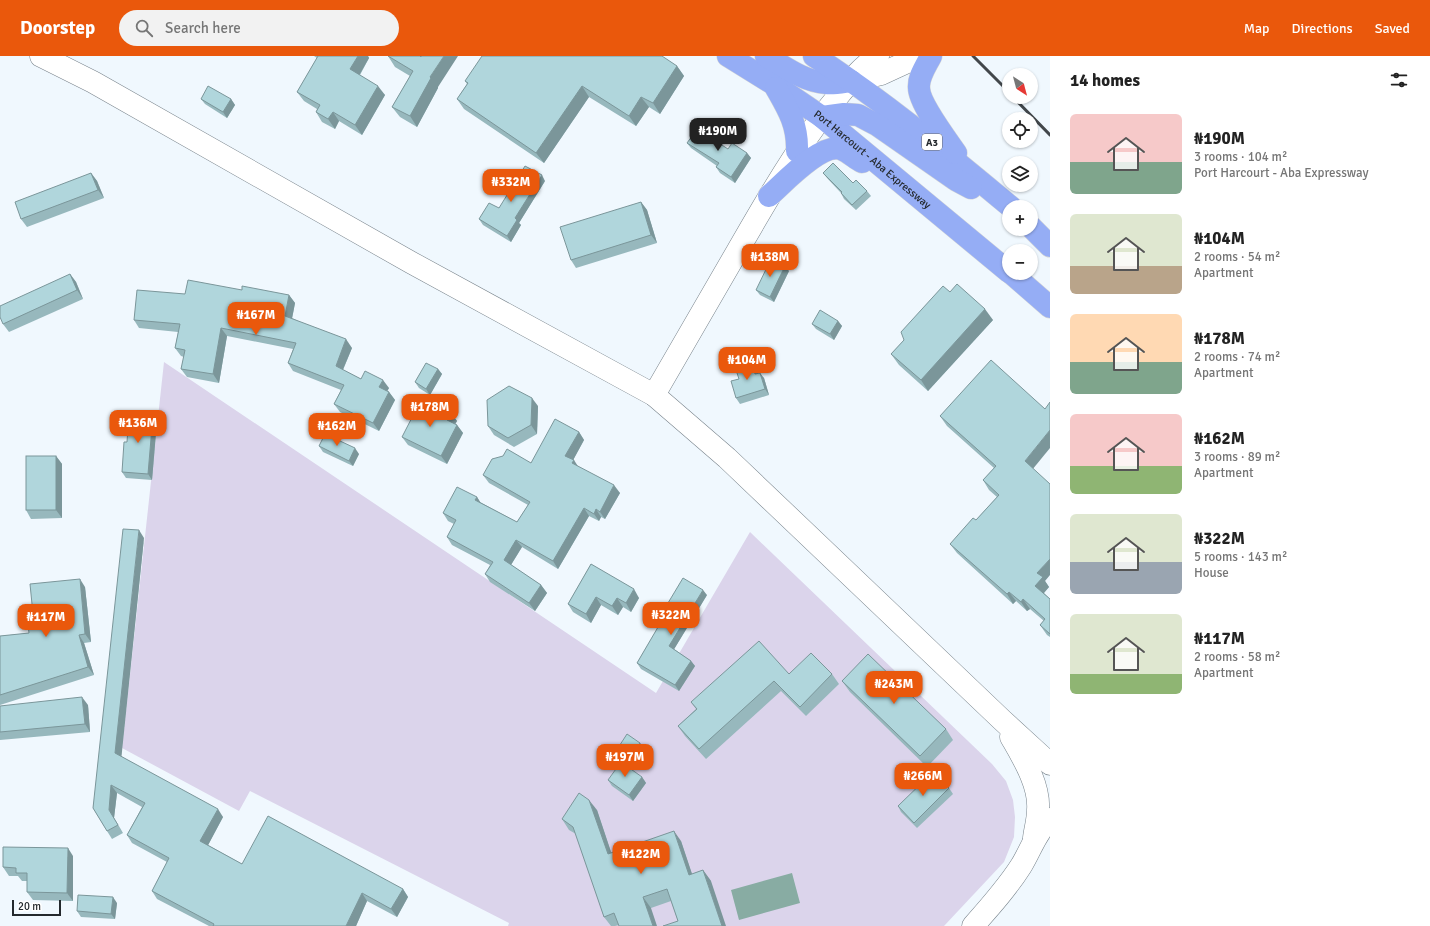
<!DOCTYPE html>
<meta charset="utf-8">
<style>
:root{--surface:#fff;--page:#f2f2f2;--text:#222;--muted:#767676;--accent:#ea580c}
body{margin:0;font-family:Signika,sans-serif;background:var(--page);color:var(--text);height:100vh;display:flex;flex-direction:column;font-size:15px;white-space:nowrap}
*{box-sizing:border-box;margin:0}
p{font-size:13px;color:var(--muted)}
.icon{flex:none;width:22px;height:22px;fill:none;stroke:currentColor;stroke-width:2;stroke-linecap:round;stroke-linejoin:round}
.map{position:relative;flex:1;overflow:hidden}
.panel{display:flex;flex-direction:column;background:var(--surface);width:380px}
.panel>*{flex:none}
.needle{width:26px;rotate:144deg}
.controls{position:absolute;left:1002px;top:12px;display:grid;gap:8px}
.controls a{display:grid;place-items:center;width:36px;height:36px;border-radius:50%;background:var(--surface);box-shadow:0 1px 3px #0004;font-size:20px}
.scale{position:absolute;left:12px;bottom:10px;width:49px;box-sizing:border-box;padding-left:4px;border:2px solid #24292d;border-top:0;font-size:11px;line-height:14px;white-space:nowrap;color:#24292d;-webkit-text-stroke:3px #fff;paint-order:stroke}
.price{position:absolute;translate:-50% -34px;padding:0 9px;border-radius:8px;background:var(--accent);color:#fff;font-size:13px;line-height:26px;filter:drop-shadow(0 1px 2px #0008)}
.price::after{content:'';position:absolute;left:50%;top:24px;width:12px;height:9px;margin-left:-6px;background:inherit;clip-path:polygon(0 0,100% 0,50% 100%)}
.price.on{background:#222;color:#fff}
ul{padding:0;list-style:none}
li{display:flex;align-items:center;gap:12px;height:100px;padding:0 20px}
li span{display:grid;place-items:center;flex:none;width:112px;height:80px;border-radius:6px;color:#555}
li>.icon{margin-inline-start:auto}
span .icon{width:48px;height:48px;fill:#fffc;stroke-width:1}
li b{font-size:17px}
h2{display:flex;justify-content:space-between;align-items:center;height:48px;padding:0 20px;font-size:17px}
header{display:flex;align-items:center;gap:24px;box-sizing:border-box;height:56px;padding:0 20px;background:var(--accent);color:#fff}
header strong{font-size:19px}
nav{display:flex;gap:22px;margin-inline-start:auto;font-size:14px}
.search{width:280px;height:36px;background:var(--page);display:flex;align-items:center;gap:10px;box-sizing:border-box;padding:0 14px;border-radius:22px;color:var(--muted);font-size:15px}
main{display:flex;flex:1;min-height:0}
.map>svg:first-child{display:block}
.green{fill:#dbd4eb}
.water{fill:#88aca3}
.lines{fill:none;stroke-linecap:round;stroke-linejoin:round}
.minor-casing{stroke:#78838b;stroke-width:23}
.highway-casing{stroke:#d3d4d5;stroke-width:23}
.minor{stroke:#fff;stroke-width:22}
.highway{stroke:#95adf5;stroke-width:22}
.rail{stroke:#42474b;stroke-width:3}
.wall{fill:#97b8bd}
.shaded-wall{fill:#7b969a}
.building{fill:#b0d6dc;stroke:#7b969a}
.labels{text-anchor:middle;stroke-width:3.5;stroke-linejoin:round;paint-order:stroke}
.shield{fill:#fff;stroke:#66696c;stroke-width:1}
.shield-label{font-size:10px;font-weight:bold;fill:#24292d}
.street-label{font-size:11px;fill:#24292d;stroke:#fff}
</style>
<header>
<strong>Doorstep</strong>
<div class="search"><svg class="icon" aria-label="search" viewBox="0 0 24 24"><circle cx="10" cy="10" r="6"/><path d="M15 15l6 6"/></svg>Search here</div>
<nav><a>Map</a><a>Directions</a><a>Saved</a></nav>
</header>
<main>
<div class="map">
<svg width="1050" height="870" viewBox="0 0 1050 870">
<rect width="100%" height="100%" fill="#f0f8fe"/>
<polygon class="green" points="164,306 656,637 750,476 992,708 1006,725 1013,744 1015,761 1014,781 1004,806 944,870 508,870 509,867 250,735 239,755 122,692"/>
<polygon class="water" points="792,817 800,847 739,864 731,834"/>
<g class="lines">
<defs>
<g id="minor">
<polyline points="41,0 93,26 412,207 654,339 727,402 1002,664 1050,708"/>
<polyline points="851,25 881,18 920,0"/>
<path d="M654 339C682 290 710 242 738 194 767 144 795 95 830 50 845 32 858 13 878 0"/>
<path d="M1011 681C1023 702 1040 729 1038 754 1038 764 1035 773 1034 782"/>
<path d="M973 870C990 851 1007 832 1021 810 1031 794 1036 776 1050 763"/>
</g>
<g id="highway">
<path id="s1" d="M728 0 775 29 822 61 1009 216"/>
<path d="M766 0C785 11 803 25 826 27 834 28 843 26 851 25"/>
<path d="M814 0C884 45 947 98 1011 151"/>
<path d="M931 0C926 10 918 21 919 32 919 47 947 84 956 97"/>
<path d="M776 32C788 53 798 69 797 95"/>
<polyline points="822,61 844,58 858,59 877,69 956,124 971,132"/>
<path d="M769 140C784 127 820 87 841 93 848 96 855 102 862 106"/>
<polyline points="1031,171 1050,190"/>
<polyline points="1011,217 1050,251"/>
</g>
</defs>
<use href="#minor" class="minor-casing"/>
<use href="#highway" class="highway-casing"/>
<use href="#minor" class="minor"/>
<use href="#highway" class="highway"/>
<g class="rail">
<polyline points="973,0 1009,36"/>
<polyline points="1013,41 1050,79"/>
</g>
</g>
<g class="wall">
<polygon points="314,0 368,0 369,2 360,19 385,39 362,79 339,65 335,73 322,66 316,56 317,53 304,45 297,36 317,2"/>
<polygon points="388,0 421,1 438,32 417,71 400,61 392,51 410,20 395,11"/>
<polygon points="677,10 684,20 660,58 649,51 636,70 589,41 544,107 464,53 457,43 467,28 465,25"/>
<polygon points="201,43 231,43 235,49 227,62 205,48"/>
<polygon points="687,87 747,97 751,102 735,127 720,117 716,111 717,110 691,92"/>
<polygon points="91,117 97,125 104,142 27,171 21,163"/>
<polygon points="823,117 853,127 867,135 871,140 856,154 844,143 841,137 827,122"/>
<polygon points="545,125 519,167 521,169 511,186 483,169 479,163"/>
<polygon points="641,146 647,154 657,187 576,212 571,204"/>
<polygon points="789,215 774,246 760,239 756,234"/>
<polygon points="70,218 76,226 83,243 9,276 3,268"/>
<polygon points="242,234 289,239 295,247 292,262 352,292 343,314 361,323 389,332 387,335 389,336 395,344 379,375 340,356 334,348 341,334 293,315 288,307 293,293 227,280 219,327 187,321 181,313 184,301 181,300 175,292 178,276 139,272 134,264 185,238"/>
<polygon points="950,236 993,264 928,335 899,309 891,298"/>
<polygon points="838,265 842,270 834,284 816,273 812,268"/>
<polygon points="751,306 755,311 757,318 764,322 769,339 740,348 736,342 739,323"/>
<polygon points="438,313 442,318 430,339 419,332 415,326"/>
<polygon points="538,350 537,378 514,391 494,379 488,370"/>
<polygon points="451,357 457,365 455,368 457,369 463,377 447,408 408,389 402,381"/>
<polygon points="940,360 1033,412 1045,525 1049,531 1044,537 1050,543 1050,581 1047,579 1040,569 1044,565 1030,553 1027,555 1016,545 1013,548 957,497 950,488 976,464 997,441 989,434 983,424 994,412 947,370"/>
<polygon points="157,365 152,424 126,422 122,416"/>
<polygon points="579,376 584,384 573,404 577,410 620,437 605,463 601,461 599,465 589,460 558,513 522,491 511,509 541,529 547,537 535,555 490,526 485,518 490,509 452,489 447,481 454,468 448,465 443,457 477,441 480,446 517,466 528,449 489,427 483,419 531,407"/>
<polygon points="319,390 359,398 353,410 323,396"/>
<polygon points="56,400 62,408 62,462 31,463 26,454"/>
<polygon points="144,482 121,700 223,761 208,789 242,808 403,833 408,841 397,861 367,845 356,870 209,870 157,843 152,835 167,806 132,787 127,779 142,751 117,737 114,762 123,777 112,783 107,775 93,752"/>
<polygon points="591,508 639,542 631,556 623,551 618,559 601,549 591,567 573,556 568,548"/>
<polygon points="85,531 91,586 84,587 94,619 0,649 0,580 29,577 33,558"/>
<polygon points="707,539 674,593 691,605 695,610 679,635 641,613 637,607 668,555 665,552"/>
<polygon points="789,618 832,618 839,628 806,660 781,635 706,703 685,680 678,670 696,653 691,646"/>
<polygon points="842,625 946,673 953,684 927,711 850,636"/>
<polygon points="88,649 90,676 0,684 0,650"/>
<polygon points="640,687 644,692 633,709 620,700 616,695"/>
<polygon points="642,721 646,727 633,745 612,730 608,724"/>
<polygon points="949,732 953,738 917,772 901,756 898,750"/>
<polygon points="597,754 611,796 681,785 692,818 703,814 711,825 678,865 671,845 651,852 619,869 615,870 611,870 604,861 576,778 569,774 562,763"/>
<polygon points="73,800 73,845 33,844 27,836 27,825 22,825 18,820 9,820 3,811"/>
<polygon points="117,847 115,863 81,861 77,855"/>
</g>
<g class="shaded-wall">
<polygon points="358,0 368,0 369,2 357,23 350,13"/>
<polygon points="444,0 458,0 438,31 438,32 417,71 410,60 430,21"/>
<polygon points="677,10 684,20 660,58 653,47"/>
<polygon points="378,30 385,39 362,79 355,69"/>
<polygon points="582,30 589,41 544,107 536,97"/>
<polygon points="641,41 649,51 636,70 629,60"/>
<polygon points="231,43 235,49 227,62 223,56"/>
<polygon points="333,56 339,65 335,73 328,63"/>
<polygon points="747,97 751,102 735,127 731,121"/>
<polygon points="91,117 97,125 104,142 98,134"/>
<polygon points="542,119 545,125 519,167 521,169 511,186 507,180 515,162"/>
<polygon points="641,146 647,154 657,187 651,179"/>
<polygon points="785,210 789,215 774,246 770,241"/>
<polygon points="70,218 76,226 83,243 77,234"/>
<polygon points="289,239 295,247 291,268 285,260"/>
<polygon points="985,253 993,264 928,335 921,324"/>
<polygon points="838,265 842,270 834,284 830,278"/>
<polygon points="221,272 227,280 219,327 213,318"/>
<polygon points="346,283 352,292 341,318 336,310"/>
<polygon points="751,306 755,311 759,324 755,318"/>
<polygon points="438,313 442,318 430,339 426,333"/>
<polygon points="760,317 764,322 769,339 765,333"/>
<polygon points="383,324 389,332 385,339 379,331"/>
<polygon points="389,336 395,344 379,375 373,367"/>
<polygon points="532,342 538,350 537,378 531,369"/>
<polygon points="451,357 457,365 453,372 447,364"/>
<polygon points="153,359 157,365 152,424 148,418"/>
<polygon points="457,369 463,377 447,408 441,400"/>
<polygon points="1050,374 1050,392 1032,414 1025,405"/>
<polygon points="579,376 584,384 571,408 565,400"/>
<polygon points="355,392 359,398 353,410 349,405"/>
<polygon points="56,400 62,408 62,462 56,454"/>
<polygon points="574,404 579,412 572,407"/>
<polygon points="614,429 620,437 605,463 600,456"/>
<polygon points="477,441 482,449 475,444"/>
<polygon points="584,452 589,460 558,513 553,505"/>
<polygon points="596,453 601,461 599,465 594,458"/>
<polygon points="139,474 144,482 121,705 115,697"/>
<polygon points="516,484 522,491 509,512 504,504"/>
<polygon points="1050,503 1050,519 1045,525 1049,531 1042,539 1035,530 1037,517"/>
<polygon points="80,523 85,531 91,586 85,578"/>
<polygon points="541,529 547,537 535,555 529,547"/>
<polygon points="634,533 639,542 631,556 626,547"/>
<polygon points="703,534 707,539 673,595 669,590"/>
<polygon points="1009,536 1016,545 1013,548 1007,538"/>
<polygon points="596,541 601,549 591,567 586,558"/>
<polygon points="617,542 623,551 618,559 612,550"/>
<polygon points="1023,543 1030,553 1027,555 1021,546"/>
<polygon points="79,579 84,587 94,619 88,611"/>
<polygon points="691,605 695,610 679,635 675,629"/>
<polygon points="82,641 88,649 90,676 85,668"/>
<polygon points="640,687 644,692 633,709 629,704"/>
<polygon points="642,721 646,727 633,745 629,739"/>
<polygon points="111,729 117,737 114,762 123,777 118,769 109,754"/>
<polygon points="589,744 597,754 615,808 608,798"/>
<polygon points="218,753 223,761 206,793 200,785"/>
<polygon points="674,775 681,785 696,830 689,819"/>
<polygon points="68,792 73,800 73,845 67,837"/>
<polygon points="703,814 711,825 726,870 722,870"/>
<polygon points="403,833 408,841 397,861 391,853"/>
<polygon points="362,837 367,845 356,870 346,870"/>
<polygon points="113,841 117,847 115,863 111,858"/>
<polygon points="643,841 651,852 657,870 653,870"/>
</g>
<g class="building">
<polygon points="318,0 358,0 350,13 378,30 355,69 333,56 328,63 316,56 320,49 297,36"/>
<polygon points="388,0 420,0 421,1 421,0 444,0 430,21 431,22 410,60 392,51 413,15"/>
<polygon points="482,0 662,0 677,10 653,47 641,41 629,60 582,30 536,97 457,43 468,27 465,25"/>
<polygon points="208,30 231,43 223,56 201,43"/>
<polygon points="697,73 728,93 732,87 747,97 731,121 716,111 719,107 687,87"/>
<polygon points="833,107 853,127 856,124 867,135 852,149 841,137 842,136 823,117"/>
<polygon points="525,110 542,119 515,162 517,164 507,180 479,163 489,147 499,152"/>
<polygon points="91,117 98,134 21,163 15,146"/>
<polygon points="641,146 651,179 571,204 560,171"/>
<polygon points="771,203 785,210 770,241 756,234"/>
<polygon points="70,218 77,234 3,268 0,261 0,250"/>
<polygon points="188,224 242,234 242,230 289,239 285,260 346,283 336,310 361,323 365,315 383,324 379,331 389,336 373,367 334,348 344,329 288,307 296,287 221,272 213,318 181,313 185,294 175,292 180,268 134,264 137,234 185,238"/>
<polygon points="957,228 985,253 921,324 891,298 904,284 901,276 943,230 950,236"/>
<polygon points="820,254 838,265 830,278 812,268"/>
<polygon points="991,304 1045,353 1050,346 1050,374 1025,405 1050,428 1050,503 1037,517 1043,521 1035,530 1050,543 1050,578 1040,569 1045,563 1023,543 1021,546 1009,536 1007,538 950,488 973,462 976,464 999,439 983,424 996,410 940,360"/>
<polygon points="751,306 755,318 760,317 765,333 736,342 731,325 739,323 735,311"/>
<polygon points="426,307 438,313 426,333 415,326"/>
<polygon points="509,330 532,342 531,369 508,382 488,370 487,344"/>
<polygon points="422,342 451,357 447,364 457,369 441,400 402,381"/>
<polygon points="129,357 153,359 148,418 122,416 124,386 127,386"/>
<polygon points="555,363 579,376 565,400 574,404 572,407 614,429 600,456 596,453 594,458 584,452 553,505 516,484 504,504 541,529 529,547 485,518 493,506 447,481 456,464 443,457 457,431 477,441 475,444 517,466 530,446 483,419 492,403 503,400 507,393 531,407"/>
<polygon points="325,378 355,392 349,405 319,390"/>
<rect x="26" y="400" width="30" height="54"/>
<polygon points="123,473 139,474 115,697 218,753 200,785 242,808 268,760 403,833 391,853 362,837 346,870 213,870 214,868 152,835 169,802 127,779 145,747 111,729 109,754 118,769 107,775 93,752"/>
<polygon points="591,508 634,533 626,547 617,542 612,550 596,541 586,558 568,548"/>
<polygon points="683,522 703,534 669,590 691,605 675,629 637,607 668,554 665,552"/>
<polygon points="80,523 85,578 79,579 88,611 0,639 0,580 29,577 27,559 33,558 30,528"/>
<polygon points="759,585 789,618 811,597 832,618 800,651 774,625 699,693 678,670 697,653 691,646"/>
<polygon points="868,598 946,673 920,700 842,625"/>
<polygon points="82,641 85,668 0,676 0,650"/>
<polygon points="627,678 640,687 629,704 616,695"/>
<polygon points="621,706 642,721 629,739 608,724"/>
<polygon points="933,716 949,732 914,767 898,750"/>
<polygon points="579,737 589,744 608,798 674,775 689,819 703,814 722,870 663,870 678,865 667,833 643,841 653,870 619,870 614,857 604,861 573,771 562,763"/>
<polygon points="3,791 68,792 67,837 27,836 27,817 16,817 16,812 3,811"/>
<polygon points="78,839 113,841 111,858 77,855"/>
</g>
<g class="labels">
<rect class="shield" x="922" y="78" width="20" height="16" rx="3"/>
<g class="shield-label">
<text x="932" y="90">A3</text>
</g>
<g class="street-label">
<text dy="4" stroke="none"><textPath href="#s1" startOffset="178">Port Harcourt - Aba Expressway</textPath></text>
</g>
</g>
</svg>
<div class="controls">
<a><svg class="needle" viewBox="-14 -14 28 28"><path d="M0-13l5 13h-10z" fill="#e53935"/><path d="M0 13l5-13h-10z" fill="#767676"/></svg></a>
<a><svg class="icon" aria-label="locate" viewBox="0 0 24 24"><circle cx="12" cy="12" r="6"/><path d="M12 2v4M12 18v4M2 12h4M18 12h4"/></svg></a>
<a><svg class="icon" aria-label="layers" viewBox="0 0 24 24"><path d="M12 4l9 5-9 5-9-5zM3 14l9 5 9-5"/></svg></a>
<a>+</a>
<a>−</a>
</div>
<div class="scale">20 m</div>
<b class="price on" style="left:718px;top:96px">₦190M</b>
<b class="price" style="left:511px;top:147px">₦332M</b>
<b class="price" style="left:770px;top:222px">₦138M</b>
<b class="price" style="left:256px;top:280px">₦167M</b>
<b class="price" style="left:747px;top:325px">₦104M</b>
<b class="price" style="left:430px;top:372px">₦178M</b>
<b class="price" style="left:138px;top:388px">₦136M</b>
<b class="price" style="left:337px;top:391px">₦162M</b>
<b class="price" style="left:671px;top:580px">₦322M</b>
<b class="price" style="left:46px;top:582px">₦117M</b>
<b class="price" style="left:894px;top:649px">₦243M</b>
<b class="price" style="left:625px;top:722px">₦197M</b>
<b class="price" style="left:923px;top:741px">₦266M</b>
<b class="price" style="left:641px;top:819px">₦122M</b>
</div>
<section class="panel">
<h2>14 homes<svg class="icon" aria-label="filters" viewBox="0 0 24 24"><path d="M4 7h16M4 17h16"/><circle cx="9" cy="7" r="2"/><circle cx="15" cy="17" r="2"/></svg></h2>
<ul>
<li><span style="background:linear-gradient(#f6c9c9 60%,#7fa58c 0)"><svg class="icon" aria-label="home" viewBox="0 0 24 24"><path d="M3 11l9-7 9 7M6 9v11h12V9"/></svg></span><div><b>₦190M</b><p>3 rooms · 104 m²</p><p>Port Harcourt - Aba Expressway</p></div></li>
<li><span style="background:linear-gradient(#dfe7d0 65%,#b9a48a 0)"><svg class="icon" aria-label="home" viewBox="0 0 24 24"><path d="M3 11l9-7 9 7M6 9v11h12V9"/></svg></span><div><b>₦104M</b><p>2 rooms · 54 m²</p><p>Apartment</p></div></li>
<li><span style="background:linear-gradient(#ffd9b3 60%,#7fa58c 0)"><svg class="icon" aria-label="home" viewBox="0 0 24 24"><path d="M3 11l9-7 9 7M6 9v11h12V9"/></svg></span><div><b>₦178M</b><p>2 rooms · 74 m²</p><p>Apartment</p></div></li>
<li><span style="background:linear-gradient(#f6c9c9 65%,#8fb573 0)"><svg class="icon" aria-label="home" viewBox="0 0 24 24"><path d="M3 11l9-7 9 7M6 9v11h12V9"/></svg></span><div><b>₦162M</b><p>3 rooms · 89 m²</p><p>Apartment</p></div></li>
<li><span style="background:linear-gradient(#dfe7d0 60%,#9aa5b1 0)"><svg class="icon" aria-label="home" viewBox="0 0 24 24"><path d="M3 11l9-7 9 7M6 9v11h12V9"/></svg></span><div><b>₦322M</b><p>5 rooms · 143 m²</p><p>House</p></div></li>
<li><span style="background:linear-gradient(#dfe7d0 75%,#8fb573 0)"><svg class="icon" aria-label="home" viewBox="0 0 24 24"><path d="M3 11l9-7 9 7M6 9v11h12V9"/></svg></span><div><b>₦117M</b><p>2 rooms · 58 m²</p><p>Apartment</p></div></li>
</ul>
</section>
</main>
